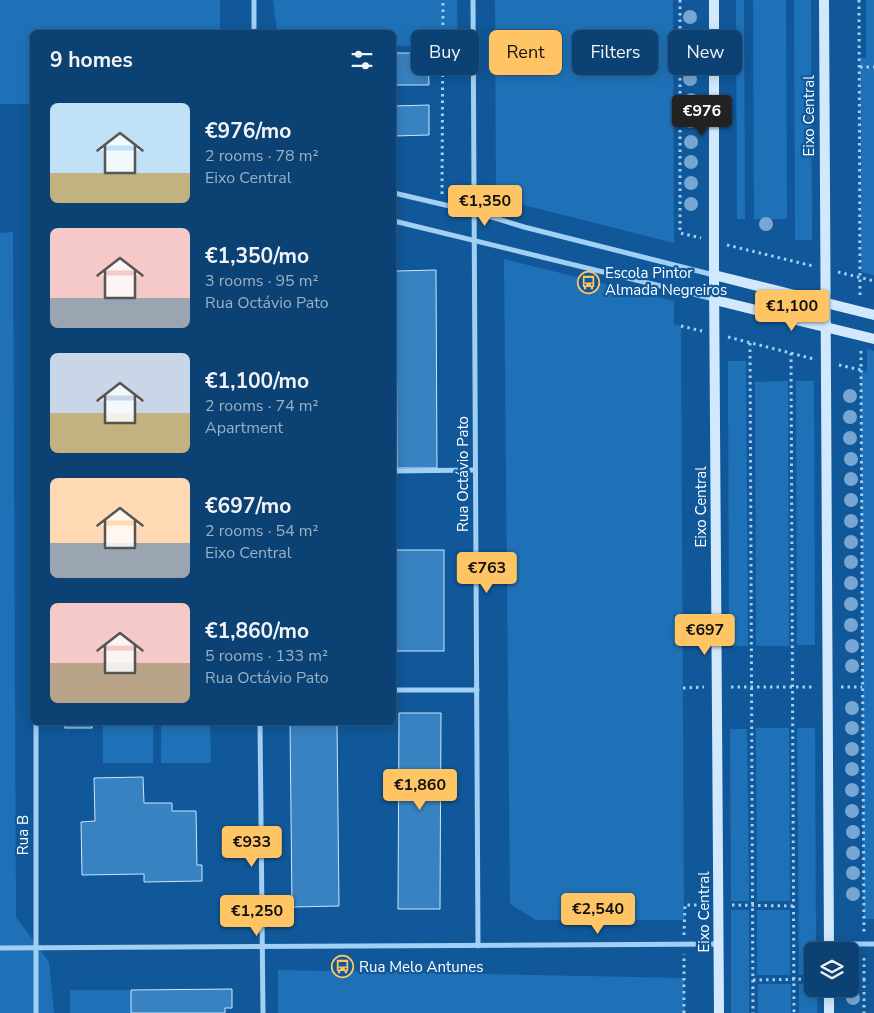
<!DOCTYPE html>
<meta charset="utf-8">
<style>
:root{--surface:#0c4273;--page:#1a4d7b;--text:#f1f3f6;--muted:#9ab0c4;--line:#2c5b85;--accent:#ffc565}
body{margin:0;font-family:"Nunito Sans",sans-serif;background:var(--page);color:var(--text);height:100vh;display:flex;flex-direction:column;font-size:19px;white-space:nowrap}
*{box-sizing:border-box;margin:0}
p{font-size:16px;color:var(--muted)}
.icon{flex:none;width:28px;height:28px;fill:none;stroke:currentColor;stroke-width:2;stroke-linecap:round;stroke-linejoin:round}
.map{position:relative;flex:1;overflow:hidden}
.panel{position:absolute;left:30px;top:30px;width:366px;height:695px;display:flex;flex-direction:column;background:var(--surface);border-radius:8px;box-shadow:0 2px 12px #0003,0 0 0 1px var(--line)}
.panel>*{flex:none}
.banner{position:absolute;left:411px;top:30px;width:388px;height:45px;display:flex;gap:10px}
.fabs{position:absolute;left:804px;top:942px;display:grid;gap:10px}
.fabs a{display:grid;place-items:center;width:55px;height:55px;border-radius:8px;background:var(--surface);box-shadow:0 2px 12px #0003,0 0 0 1px var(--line);font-size:25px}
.price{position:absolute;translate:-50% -42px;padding:0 11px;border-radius:5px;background:var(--accent);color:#111;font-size:16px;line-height:32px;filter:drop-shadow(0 1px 2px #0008)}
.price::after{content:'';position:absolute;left:50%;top:30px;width:15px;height:11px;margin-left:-8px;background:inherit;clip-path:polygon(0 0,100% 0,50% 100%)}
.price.current{background:#222;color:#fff}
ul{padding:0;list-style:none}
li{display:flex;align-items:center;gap:15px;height:125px;padding:0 20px}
li span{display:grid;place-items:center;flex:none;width:140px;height:100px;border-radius:8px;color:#555}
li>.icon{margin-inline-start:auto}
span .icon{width:60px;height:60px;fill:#fffc;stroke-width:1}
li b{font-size:21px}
h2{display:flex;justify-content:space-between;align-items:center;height:60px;padding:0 20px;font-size:21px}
.tag{padding:0 18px;border-radius:8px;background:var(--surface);box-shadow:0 2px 12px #0003,0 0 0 1px var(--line);font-size:18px;line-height:45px}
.tag.current{background:var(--accent);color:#111}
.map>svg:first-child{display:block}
.green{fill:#1f71b7}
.building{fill:#3982c1;stroke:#cae6fe}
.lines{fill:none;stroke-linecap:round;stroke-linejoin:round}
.path{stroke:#a2cff4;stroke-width:3;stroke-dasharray:2.5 4;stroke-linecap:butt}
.street{stroke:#a2cff4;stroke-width:5}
.secondary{stroke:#d2e9fd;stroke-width:10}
.tree{fill:#76a6d1}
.labels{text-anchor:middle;stroke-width:4.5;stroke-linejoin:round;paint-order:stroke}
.street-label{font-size:15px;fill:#fff;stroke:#105899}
.poi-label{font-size:15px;fill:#fff;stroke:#105899;text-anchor:start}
</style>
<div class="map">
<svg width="874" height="1013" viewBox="0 0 874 1013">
<rect width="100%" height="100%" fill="#105899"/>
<g class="green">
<polygon points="0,0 220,0 220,32 32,32 32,104 0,104"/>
<polygon points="273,0 457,0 458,46 394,46 394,32 277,32"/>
<polygon points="495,0 673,0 674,243 496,198"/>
<polygon points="736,0 744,0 745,219 737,219"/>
<polygon points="753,0 786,0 787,219 754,219"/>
<polygon points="794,0 811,0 812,240 795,240"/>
<polygon points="866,0 874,0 874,275 861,272 860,58 866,58"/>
<polygon points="13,232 16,917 49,962 54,1013 0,1013 0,233"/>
<polygon points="504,259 674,301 674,324 681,326 684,920 536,920 510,904"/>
<polygon points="867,349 874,351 874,919 864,919 861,370 867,372"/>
<polygon points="728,361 746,361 748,646 729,646"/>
<polygon points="788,381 789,646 756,646 755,382"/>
<polygon points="796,381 814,381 815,645 797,645"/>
<rect x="103" y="723" width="50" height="40"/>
<polygon points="161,723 210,723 211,763 161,763"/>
<polygon points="756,728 789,728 790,901 757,901"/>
<polygon points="797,728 815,728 816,951 812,951 812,974 799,975"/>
<polygon points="730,729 747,729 749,901 731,901"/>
<rect x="731" y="910" width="18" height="103"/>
<rect x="757" y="910" width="33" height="65"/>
<polygon points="278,970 684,978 684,1013 278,1013"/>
<rect x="758" y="984" width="33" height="29"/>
<polygon points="799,984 812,984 812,989 817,989 817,1013 799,1013"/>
<rect x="70" y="990" width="61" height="23"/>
</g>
<g class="building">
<polygon points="394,53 428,53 429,85 394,85"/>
<polygon points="429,105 429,135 394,136 394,106"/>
<polygon points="436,270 437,468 397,468 396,271"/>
<rect x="394" y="550" width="50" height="101"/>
<polygon points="399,713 441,713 440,909 398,909"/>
<rect x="65" y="722" width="27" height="6"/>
<polygon points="290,722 337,722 339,906 292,907"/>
<polygon points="143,777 144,803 172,803 172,811 196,811 197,865 202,865 202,881 144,882 144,874 82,875 81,822 95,821 94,778"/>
<polygon points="232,989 232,1008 225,1008 225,1013 131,1013 131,990"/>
</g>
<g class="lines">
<g class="path">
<polyline points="680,0 680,233 701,238"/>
<polyline points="859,0 860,298"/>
<polyline points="860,67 874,67"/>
<polyline points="442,194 443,0"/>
<polyline points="727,245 813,266"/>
<polyline points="838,272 874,281"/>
<polyline points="681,326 702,331"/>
<polyline points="728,337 814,359"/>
<polyline points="750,343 753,1013"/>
<polyline points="791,353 794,1013"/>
<polyline points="839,365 861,370 861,349"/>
<polyline points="861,370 864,934"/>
<polyline points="731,687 814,687"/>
<polyline points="841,687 862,687"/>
<polyline points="683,688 704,687"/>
<polyline points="732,905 794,906"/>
<polyline points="684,935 685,905 706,905"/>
<polyline points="850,979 864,979 864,956"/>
<polyline points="864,979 864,1013"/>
<polyline points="753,980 812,979"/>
<polyline points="684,1013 684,954"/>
</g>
<g class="street">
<polyline points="254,0 254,32"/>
<polyline points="473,0 478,946"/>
<polyline points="394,193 475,212 524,227 714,275"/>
<polyline points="394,221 714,299"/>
<polyline points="394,471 475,470"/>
<polyline points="394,690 477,690"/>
<polyline points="36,722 36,1013"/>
<polyline points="260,722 263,1013"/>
<polyline points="829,944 874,944"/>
<polyline points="0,948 719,944"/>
</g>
<g class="secondary">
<polyline points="714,0 714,275 719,1013"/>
<polyline points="824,0 829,951"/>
<polyline points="714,275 874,315"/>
<polyline points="715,300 874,339"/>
<polyline points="829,989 829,1013"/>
</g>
</g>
<g class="tree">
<circle cx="690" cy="17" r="7"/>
<circle cx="690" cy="38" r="7"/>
<circle cx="690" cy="59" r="7"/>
<circle cx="690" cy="79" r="7"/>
<circle cx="691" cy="100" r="7"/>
<circle cx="690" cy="121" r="7"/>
<circle cx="691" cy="142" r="7"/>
<circle cx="691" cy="162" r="7"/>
<circle cx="691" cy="183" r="7"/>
<circle cx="691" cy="204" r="7"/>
<circle cx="766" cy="224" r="7"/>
<circle cx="850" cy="396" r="7"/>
<circle cx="850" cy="417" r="7"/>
<circle cx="850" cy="438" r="7"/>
<circle cx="851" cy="459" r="7"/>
<circle cx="851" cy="479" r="7"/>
<circle cx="851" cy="500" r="7"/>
<circle cx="851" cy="521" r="7"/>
<circle cx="851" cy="542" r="7"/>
<circle cx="851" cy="562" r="7"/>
<circle cx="851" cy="583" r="7"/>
<circle cx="851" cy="604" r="7"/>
<circle cx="851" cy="625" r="7"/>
<circle cx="852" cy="646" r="7"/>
<circle cx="852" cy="666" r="7"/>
<circle cx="852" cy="708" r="7"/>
<circle cx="852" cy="728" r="7"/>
<circle cx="852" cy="749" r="7"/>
<circle cx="852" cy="769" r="7"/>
<circle cx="852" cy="790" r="7"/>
<circle cx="852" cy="811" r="7"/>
<circle cx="853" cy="832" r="7"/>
<circle cx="853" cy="853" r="7"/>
<circle cx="853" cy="873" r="7"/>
<circle cx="853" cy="894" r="7"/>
<circle cx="853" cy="998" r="7"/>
</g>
<defs>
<symbol id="bus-ring" viewBox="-11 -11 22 22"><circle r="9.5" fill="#105899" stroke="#ffc565" stroke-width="1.5"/><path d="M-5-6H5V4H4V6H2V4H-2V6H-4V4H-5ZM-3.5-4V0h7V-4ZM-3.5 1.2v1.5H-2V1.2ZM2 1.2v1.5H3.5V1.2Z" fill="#ffc565"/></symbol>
</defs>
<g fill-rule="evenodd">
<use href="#bus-ring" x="576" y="270" width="25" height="25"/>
<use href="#bus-ring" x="330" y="954" width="25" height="25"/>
</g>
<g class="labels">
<g class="street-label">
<text transform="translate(809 116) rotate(-90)" y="5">Eixo Central</text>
<text transform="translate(463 474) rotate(-90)" y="5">Rua Octávio Pato</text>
<text transform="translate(701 507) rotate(-90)" y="5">Eixo Central</text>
<text transform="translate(23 835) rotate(-90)" y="5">Rua B</text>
<text transform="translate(704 912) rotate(-90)" y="5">Eixo Central</text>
</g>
<g class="poi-label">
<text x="605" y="278">Escola Pintor<tspan x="605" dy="17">Almada Negreiros</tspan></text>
<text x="359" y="972">Rua Melo Antunes</text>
</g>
</g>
</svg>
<div class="fabs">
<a><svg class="icon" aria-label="layers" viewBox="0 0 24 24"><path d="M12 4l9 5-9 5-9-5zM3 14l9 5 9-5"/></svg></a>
</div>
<b class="price current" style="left:702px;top:137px">€976</b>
<b class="price" style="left:485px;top:227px">€1,350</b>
<b class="price" style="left:792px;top:332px">€1,100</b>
<b class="price" style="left:487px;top:594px">€763</b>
<b class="price" style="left:705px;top:656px">€697</b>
<b class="price" style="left:420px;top:811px">€1,860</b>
<b class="price" style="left:252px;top:868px">€933</b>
<b class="price" style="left:598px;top:935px">€2,540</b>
<b class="price" style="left:257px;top:937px">€1,250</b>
<div class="banner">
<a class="tag">Buy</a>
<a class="tag current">Rent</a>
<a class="tag">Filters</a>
<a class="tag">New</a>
</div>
<section class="panel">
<h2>9 homes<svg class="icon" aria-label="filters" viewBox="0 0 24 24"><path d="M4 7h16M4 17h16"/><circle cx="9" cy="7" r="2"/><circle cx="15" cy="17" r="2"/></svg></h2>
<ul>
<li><span style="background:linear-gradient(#bfe0f5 70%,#c2b280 0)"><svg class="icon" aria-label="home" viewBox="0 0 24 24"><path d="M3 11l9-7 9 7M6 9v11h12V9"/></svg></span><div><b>€976/mo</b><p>2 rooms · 78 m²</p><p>Eixo Central</p></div></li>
<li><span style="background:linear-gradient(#f6c9c9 70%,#9aa5b1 0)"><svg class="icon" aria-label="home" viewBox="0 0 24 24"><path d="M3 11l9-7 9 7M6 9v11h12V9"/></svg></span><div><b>€1,350/mo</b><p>3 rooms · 95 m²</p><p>Rua Octávio Pato</p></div></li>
<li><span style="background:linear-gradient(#c9d6e8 60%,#c2b280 0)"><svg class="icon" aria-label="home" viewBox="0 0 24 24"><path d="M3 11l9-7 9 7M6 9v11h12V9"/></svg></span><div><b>€1,100/mo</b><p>2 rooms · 74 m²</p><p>Apartment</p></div></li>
<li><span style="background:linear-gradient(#ffd9b3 65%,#9aa5b1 0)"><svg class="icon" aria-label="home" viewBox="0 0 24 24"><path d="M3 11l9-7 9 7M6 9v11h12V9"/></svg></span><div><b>€697/mo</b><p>2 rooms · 54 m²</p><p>Eixo Central</p></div></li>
<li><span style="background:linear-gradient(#f6c9c9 60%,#b9a48a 0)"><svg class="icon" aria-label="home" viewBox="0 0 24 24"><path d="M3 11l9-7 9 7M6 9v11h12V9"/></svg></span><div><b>€1,860/mo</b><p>5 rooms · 133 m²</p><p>Rua Octávio Pato</p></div></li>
</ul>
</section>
</div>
